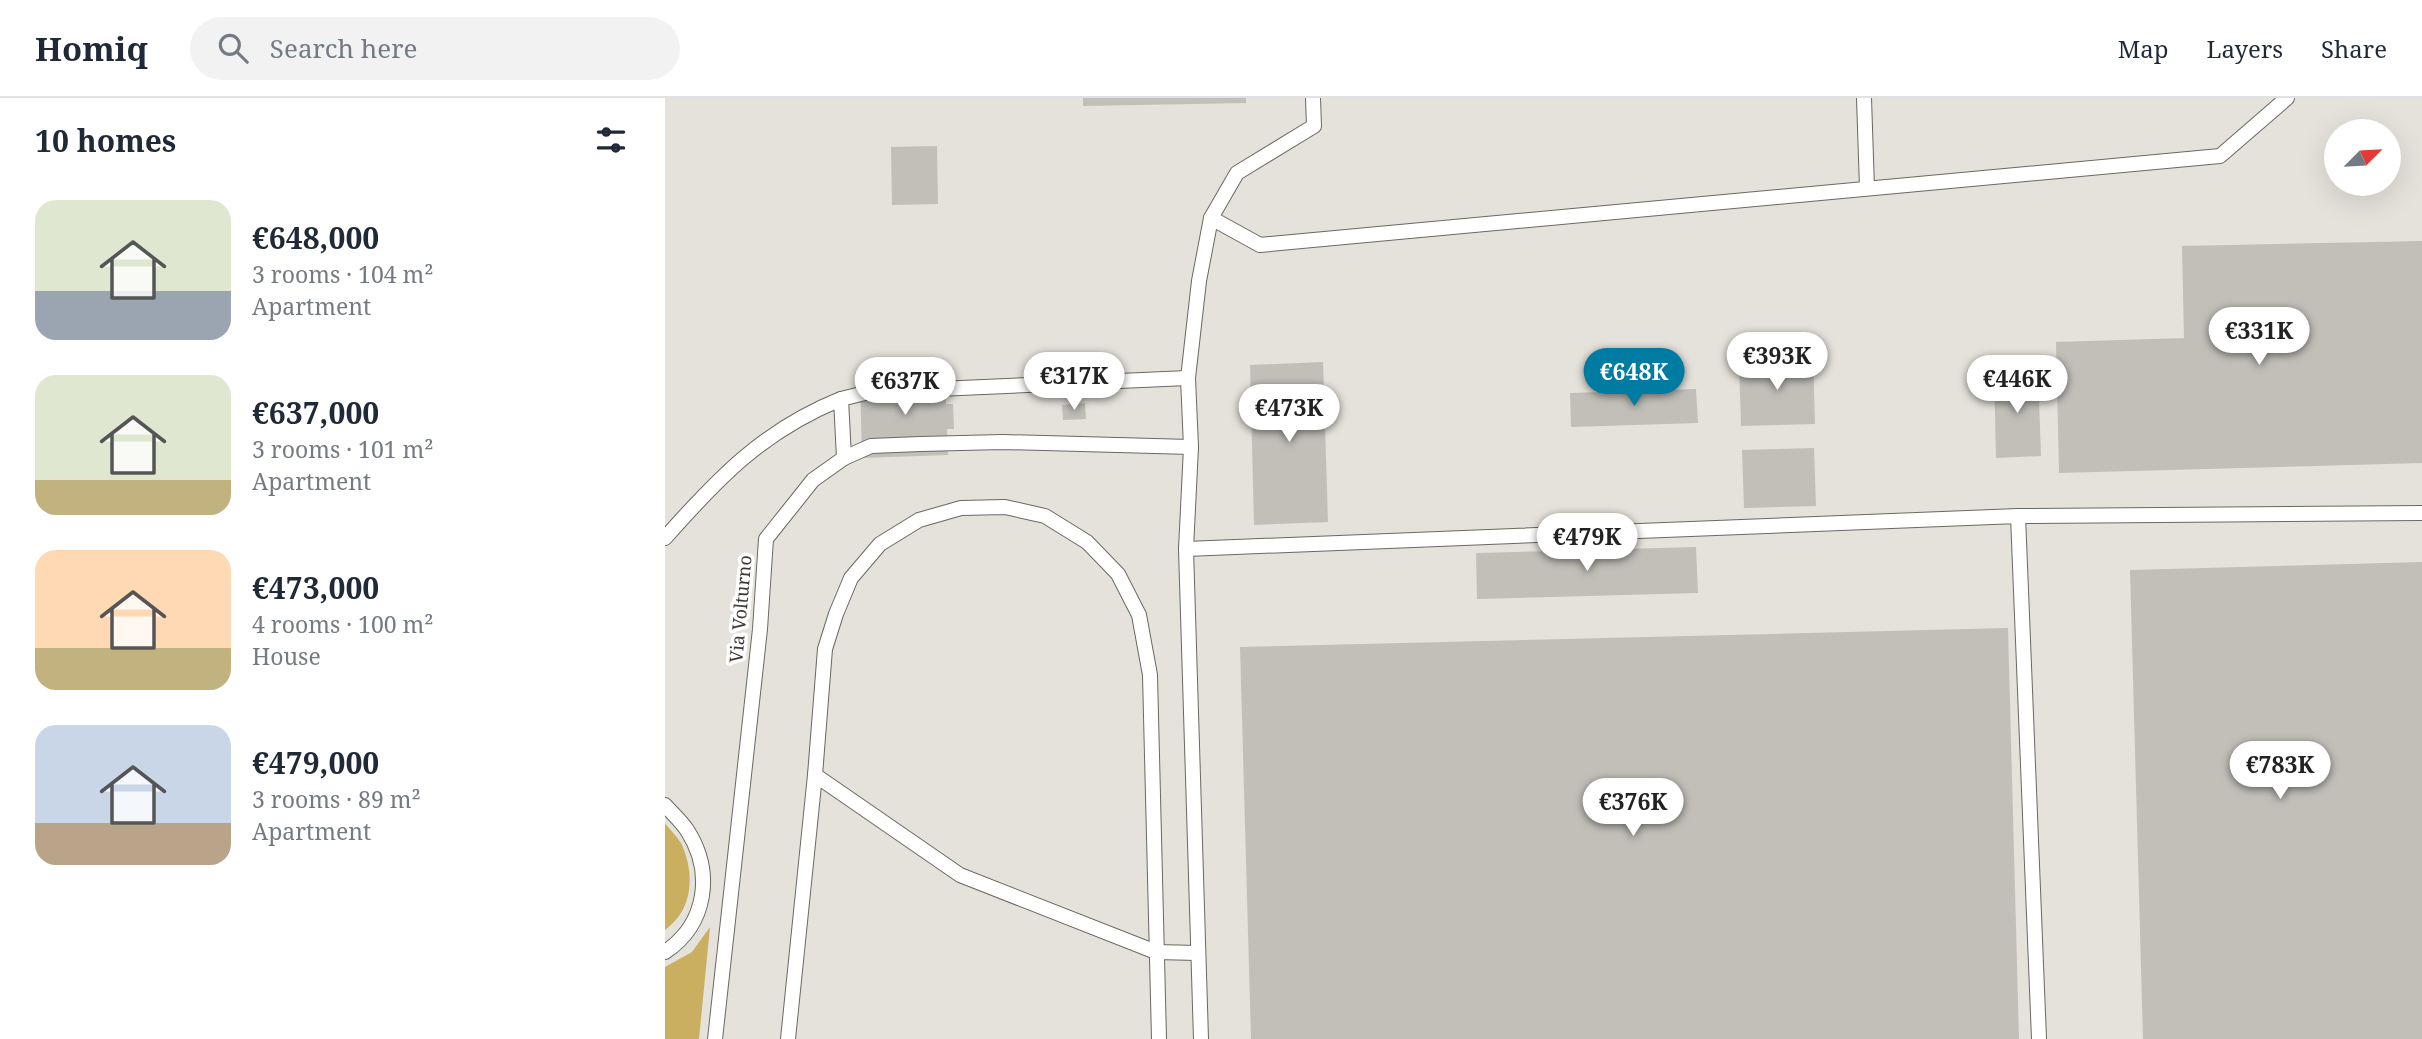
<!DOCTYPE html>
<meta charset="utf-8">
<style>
:root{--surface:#fff;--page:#f2f2f3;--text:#1f2937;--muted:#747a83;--line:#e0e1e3;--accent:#007ca3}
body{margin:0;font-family:"Noto Serif",serif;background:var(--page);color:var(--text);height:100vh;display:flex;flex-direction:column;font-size:26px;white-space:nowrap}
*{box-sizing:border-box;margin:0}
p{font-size:23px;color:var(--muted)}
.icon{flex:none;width:38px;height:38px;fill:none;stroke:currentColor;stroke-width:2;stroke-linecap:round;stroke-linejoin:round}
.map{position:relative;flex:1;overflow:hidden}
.drawer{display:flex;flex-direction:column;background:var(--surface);width:665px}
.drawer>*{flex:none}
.needle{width:46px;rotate:66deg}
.controls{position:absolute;left:1659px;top:21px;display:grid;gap:14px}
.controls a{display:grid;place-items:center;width:77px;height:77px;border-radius:50%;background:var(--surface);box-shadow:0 7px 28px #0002;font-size:35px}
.price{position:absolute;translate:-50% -60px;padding:0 16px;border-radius:24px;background:#fff;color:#222;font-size:23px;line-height:46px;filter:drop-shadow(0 2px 4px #0008)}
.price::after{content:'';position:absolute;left:50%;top:42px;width:21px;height:16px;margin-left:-10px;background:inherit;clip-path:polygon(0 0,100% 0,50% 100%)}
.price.on{background:var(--accent);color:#fff}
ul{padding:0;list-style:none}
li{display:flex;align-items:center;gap:21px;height:175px;padding:0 35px}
li span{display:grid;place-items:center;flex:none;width:196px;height:140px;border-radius:21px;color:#555}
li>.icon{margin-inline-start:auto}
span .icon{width:84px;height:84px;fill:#fffc;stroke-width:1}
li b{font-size:30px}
h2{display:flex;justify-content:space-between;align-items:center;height:84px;padding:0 35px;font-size:30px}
header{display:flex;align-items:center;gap:42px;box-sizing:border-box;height:98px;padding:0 35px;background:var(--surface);border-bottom:2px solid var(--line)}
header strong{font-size:33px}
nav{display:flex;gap:38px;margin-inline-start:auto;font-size:24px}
.search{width:490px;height:63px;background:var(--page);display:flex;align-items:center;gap:18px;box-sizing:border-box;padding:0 24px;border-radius:38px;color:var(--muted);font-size:26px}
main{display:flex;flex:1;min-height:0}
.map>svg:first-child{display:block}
.green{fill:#caaf60}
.building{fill:#c1bfb8}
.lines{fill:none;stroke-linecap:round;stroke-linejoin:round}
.service-casing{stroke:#6b6862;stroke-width:16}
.service{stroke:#fff;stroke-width:14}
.labels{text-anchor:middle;stroke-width:7;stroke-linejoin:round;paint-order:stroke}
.street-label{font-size:18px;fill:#3a3936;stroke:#fff}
</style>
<header>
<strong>Homiq</strong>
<div class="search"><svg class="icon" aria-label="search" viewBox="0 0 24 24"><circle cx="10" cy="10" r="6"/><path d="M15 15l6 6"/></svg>Search here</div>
<nav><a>Map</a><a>Layers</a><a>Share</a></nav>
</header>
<main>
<section class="drawer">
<h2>10 homes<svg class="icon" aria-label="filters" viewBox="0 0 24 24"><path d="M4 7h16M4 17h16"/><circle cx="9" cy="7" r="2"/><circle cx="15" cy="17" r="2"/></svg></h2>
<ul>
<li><span style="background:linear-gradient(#dfe7d0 65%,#9aa5b1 0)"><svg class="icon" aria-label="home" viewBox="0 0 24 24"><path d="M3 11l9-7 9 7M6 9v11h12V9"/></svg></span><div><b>€648,000</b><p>3 rooms · 104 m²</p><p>Apartment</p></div></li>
<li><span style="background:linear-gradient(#dfe7d0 75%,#c2b280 0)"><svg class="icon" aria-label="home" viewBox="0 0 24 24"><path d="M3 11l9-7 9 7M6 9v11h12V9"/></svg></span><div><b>€637,000</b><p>3 rooms · 101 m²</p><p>Apartment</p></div></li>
<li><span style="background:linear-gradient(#ffd9b3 70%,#c2b280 0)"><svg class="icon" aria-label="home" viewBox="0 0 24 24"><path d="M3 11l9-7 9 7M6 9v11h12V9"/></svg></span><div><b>€473,000</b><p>4 rooms · 100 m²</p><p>House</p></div></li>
<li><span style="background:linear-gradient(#c9d6e8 70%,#b9a48a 0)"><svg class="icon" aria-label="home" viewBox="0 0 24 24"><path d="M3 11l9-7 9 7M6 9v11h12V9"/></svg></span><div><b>€479,000</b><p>3 rooms · 89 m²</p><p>Apartment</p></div></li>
</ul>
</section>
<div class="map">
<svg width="1757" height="941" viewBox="0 0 1757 941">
<rect width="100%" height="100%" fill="#e5e2db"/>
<g class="green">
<path d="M0 725C5 732 13 739 17 747 30 777 28 812 0 832Z"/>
<polygon points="45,829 34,941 0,941 0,869 27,854"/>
</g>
<g class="building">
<polygon points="418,0 581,0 581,5 418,8"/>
<polygon points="272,48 273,106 227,107 226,49"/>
<polygon points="1757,143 1757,365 1394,375 1391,244 1519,240 1517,148"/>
<polygon points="1148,260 1150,326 1076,328 1074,263"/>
<polygon points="658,264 663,424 589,427 585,267"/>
<polygon points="1373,273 1376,358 1331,360 1329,275"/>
<polygon points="281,278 281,306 288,306 289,331 282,331 283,357 197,360 195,280"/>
<polygon points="1031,291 1033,325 906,329 905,295"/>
<polygon points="420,305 421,321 398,322 397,307"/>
<polygon points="1149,350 1151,408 1079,410 1077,352"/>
<polygon points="1031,449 1033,495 812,501 811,455"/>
<polygon points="1757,464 1757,941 1478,941 1465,472"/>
<polygon points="1343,530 1354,941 586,941 575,549"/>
</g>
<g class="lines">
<defs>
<g id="service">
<polyline points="1199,0 1202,90"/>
<polyline points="546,120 595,147 1555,58 1622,0"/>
<polyline points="176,301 204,294 523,280"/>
<polyline points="179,360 206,348 255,346 338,344 526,349"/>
<polyline points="1353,418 1757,415"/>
<path d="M0 440C54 379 99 332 176 301L179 360 148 382 101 441 95 531 50 941"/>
<polyline points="521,451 1353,418 1374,941"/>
<polyline points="150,677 295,777 491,854 533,855"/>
<path d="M0 707C7 715 16 723 22 732 49 774 42 826 0 854"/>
<polyline points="123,941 150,677 160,551 171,516 186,480 215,446 254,422 296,410 340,409 380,418 422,444 453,476 474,517 485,577 494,941"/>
<polyline points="536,941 521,451 526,349 523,280 534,183 546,120 572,75 649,28 648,0"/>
</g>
</defs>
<use href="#service" class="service-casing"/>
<use href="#service" class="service"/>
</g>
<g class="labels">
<g class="street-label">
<text transform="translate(76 511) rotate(-85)" y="6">Via Volturno</text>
</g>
</g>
</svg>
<div class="controls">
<a><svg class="needle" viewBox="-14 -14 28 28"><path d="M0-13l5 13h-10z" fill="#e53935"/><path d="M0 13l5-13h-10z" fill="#747a83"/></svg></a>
</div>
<b class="price" style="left:1594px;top:269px">€331K</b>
<b class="price" style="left:1112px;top:294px">€393K</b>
<b class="price on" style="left:969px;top:310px">€648K</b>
<b class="price" style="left:409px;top:314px">€317K</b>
<b class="price" style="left:1352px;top:317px">€446K</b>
<b class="price" style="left:240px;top:319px">€637K</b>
<b class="price" style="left:624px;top:346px">€473K</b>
<b class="price" style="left:922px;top:475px">€479K</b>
<b class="price" style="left:1615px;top:703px">€783K</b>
<b class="price" style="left:968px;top:740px">€376K</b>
</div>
</main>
